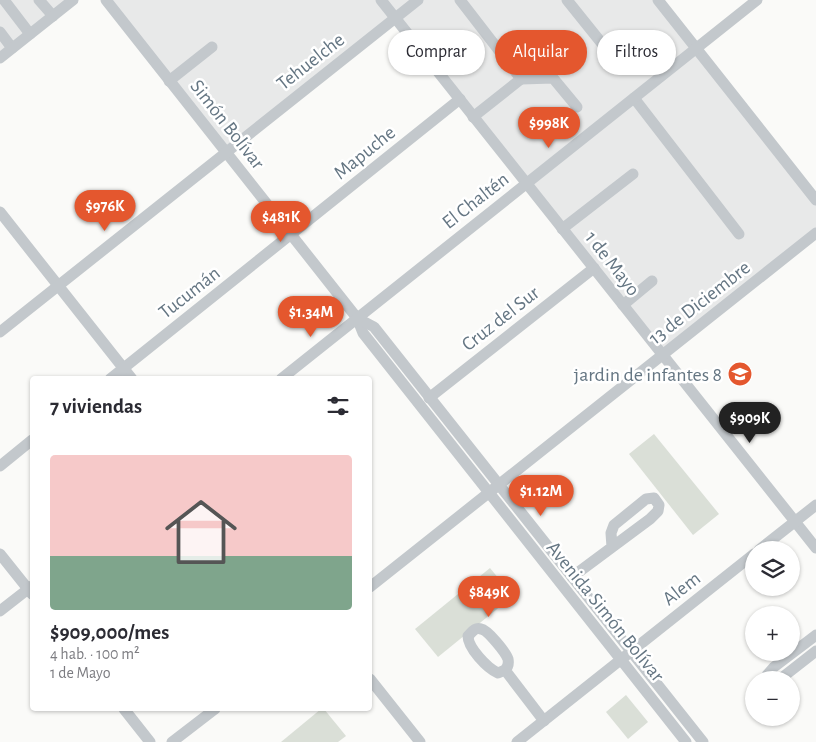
<!DOCTYPE html>
<html lang="es">
<meta charset="utf-8">
<style>
:root{--surface:#fff;--page:#f2f2f3;--text:#2b2b33;--muted:#7c7c81;--line:#e1e1e2;--accent:#e4572e}
body{margin:0;font-family:"Alegreya Sans",sans-serif;background:var(--page);color:var(--text);height:100vh;display:flex;flex-direction:column;font-size:19px;white-space:nowrap}
*{box-sizing:border-box;margin:0}
p{font-size:16px;color:var(--muted)}
.icon{flex:none;width:28px;height:28px;fill:none;stroke:currentColor;stroke-width:2;stroke-linecap:round;stroke-linejoin:round}
.map{position:relative;flex:1;overflow:hidden}
.details{position:absolute;left:30px;top:376px;width:342px;height:335px;display:flex;flex-direction:column;background:var(--surface);border-radius:5px;box-shadow:0 1px 4px #0004}
.details>*{flex:none}
.hud{position:absolute;left:388px;top:30px;width:352px;height:45px;display:flex;gap:10px}
.tools{position:absolute;left:745px;top:541px;display:grid;gap:10px}
.tools a{display:grid;place-items:center;width:55px;height:55px;border-radius:50%;background:var(--surface);box-shadow:0 1px 4px #0004;font-size:25px}
.price{position:absolute;translate:-50% -42px;padding:0 11px;border-radius:18px;background:var(--accent);color:#fff;font-size:16px;line-height:32px;filter:drop-shadow(0 1px 2px #0008)}
.price::after{content:'';position:absolute;left:50%;top:30px;width:15px;height:11px;margin-left:-8px;background:inherit;clip-path:polygon(0 0,100% 0,50% 100%)}
.price.on{background:#222;color:#fff}
ul{padding:0;list-style:none}
li{display:grid;align-content:center;gap:10px;height:265px;padding:0 20px}
li+li{border-top:1px solid var(--line)}
li span{display:grid;place-items:center;height:155px;border-radius:5px;color:#555}
li>.icon{margin-inline-start:auto}
span .icon{width:90px;height:90px;fill:#fffc;stroke-width:1}
li b{font-size:21px}
h2{display:flex;justify-content:space-between;align-items:center;height:60px;padding:0 20px;font-size:21px}
.tag{padding:0 18px;border-radius:22px;background:var(--surface);box-shadow:0 1px 4px #0004;font-size:18px;line-height:45px}
.tag.on{background:var(--accent);color:#fff}
.map>svg:first-child{display:block}
.built{fill:#e8e9e9}
.green{fill:#dadfd7}
.lines{fill:none;stroke-linecap:round;stroke-linejoin:round}
.minor{stroke:#c3c8cc;stroke-width:11}
.labels{text-anchor:middle;stroke-width:5;stroke-linejoin:round;paint-order:stroke}
.street-label{font-size:20px;fill:#657683;stroke:#fff}
.poi-label{font-size:20px;fill:#657683;stroke:#fff;text-anchor:end}
</style>
<div class="map">
<svg width="816" height="742" viewBox="0 0 816 742">
<rect width="100%" height="100%" fill="#fafaf8"/>
<g class="built">
<polygon points="0,0 73,0 0,58"/>
<polygon points="106,0 658,0 816,200 816,233 663,355 395,18 226,152"/>
</g>
<g class="green">
<polygon points="654,434 719,514 693,535 629,454"/>
<polygon points="490,568 513,596 438,657 415,629"/>
<polygon points="626,695 648,722 628,739 606,712"/>
<polygon points="321,709 324,709 346,736 338,742 281,742"/>
</g>
<g class="lines">
<g class="minor">
<polyline points="4,0 30,34"/>
<polyline points="39,0 53,16"/>
<polyline points="106,0 357,318 363,333 686,742"/>
<polyline points="381,0 816,548"/>
<polyline points="460,0 521,79 473,117"/>
<polyline points="567,0 620,66"/>
<polyline points="658,0 816,200"/>
<polyline points="0,32 12,48"/>
<polyline points="0,58 73,0"/>
<polyline points="521,79 553,78 577,107"/>
<polyline points="169,81 212,47"/>
<polyline points="634,98 739,234"/>
<polyline points="0,212 132,379"/>
<polyline points="562,229 633,174"/>
<polyline points="623,305 652,281"/>
<polyline points="357,318 374,327 703,742"/>
<polyline points="0,332 418,0"/>
<polyline points="110,379 460,99"/>
<polyline points="281,379 757,0"/>
<polyline points="429,398 594,268"/>
<polyline points="0,466 32,440"/>
<polyline points="759,550 816,505"/>
<polyline points="0,554 32,594"/>
<polyline points="572,577 650,519 658,511 659,505 654,498 646,499 614,525 611,533 612,547"/>
<polyline points="370,587 816,233"/>
<polyline points="0,611 32,586"/>
<path d="M505 670 498 673C487 668 468 648 468 636 472 632 475 627 481 629 488 630 506 653 508 659 509 664 508 667 505 670L544 721"/>
<polyline points="370,679 420,742"/>
<polyline points="771,680 767,675 774,667 816,635"/>
<polyline points="779,680 816,651"/>
<polyline points="124,709 150,742"/>
<polyline points="172,742 215,709"/>
<polyline points="517,742 754,554"/>
</g>
</g>
<defs>
<symbol id="school-disc" viewBox="-11 -11 22 22"><circle r="9.5" fill="#e4572e" stroke="#fff"/><path d="M0-5L7-2L0 1L-7-2ZM-4 1L0 2.5L4 1V4Q0 6-4 4Z" fill="#fff"/></symbol>
</defs>
<g fill-rule="evenodd">
<use href="#school-disc" x="726" y="360" width="28" height="28"/>
</g>
<g class="labels">
<g class="street-label">
<text transform="translate(310 61) rotate(-38)" y="7">Tehuelche</text>
<text transform="translate(228 124) rotate(52)" y="7">Simón Bolívar</text>
<text transform="translate(364 152) rotate(-39)" y="7">Mapuche</text>
<text transform="translate(475 200) rotate(-38)" y="7">El Chaltén</text>
<text transform="translate(613 263) rotate(52)" y="7">1 de Mayo</text>
<text transform="translate(189 292) rotate(-38)" y="7">Tucumán</text>
<text transform="translate(699 302) rotate(-38)" y="7">13 de Diciembre</text>
<text transform="translate(500 318) rotate(-38)" y="7">Cruz del Sur</text>
<text transform="translate(681 588) rotate(-38)" y="7">Alem</text>
<text transform="translate(606 611) rotate(51)" y="7">Avenida Simón Bolívar</text>
</g>
<g class="poi-label">
<text x="722" y="381">jardin de infantes 8</text>
</g>
</g>
</svg>
<div class="tools">
<a><svg class="icon" aria-label="layers" viewBox="0 0 24 24"><path d="M12 4l9 5-9 5-9-5zM3 14l9 5 9-5"/></svg></a>
<a>+</a>
<a>−</a>
</div>
<b class="price" style="left:549px;top:149px">$998K</b>
<b class="price" style="left:105px;top:232px">$976K</b>
<b class="price" style="left:281px;top:243px">$481K</b>
<b class="price" style="left:311px;top:338px">$1.34M</b>
<b class="price on" style="left:750px;top:444px">$909K</b>
<b class="price" style="left:541px;top:517px">$1.12M</b>
<b class="price" style="left:489px;top:618px">$849K</b>
<div class="hud">
<a class="tag">Comprar</a>
<a class="tag on">Alquilar</a>
<a class="tag">Filtros</a>
</div>
<section class="details">
<h2>7 viviendas<svg class="icon" aria-label="filters" viewBox="0 0 24 24"><path d="M4 7h16M4 17h16"/><circle cx="9" cy="7" r="2"/><circle cx="15" cy="17" r="2"/></svg></h2>
<ul>
<li><span style="background:linear-gradient(#f6c9c9 65%,#7fa58c 0)"><svg class="icon" aria-label="home" viewBox="0 0 24 24"><path d="M3 11l9-7 9 7M6 9v11h12V9"/></svg></span><div><b>$909,000/mes</b><p>4 hab. · 100 m²</p><p>1 de Mayo</p></div></li>
</ul>
</section>
</div>
